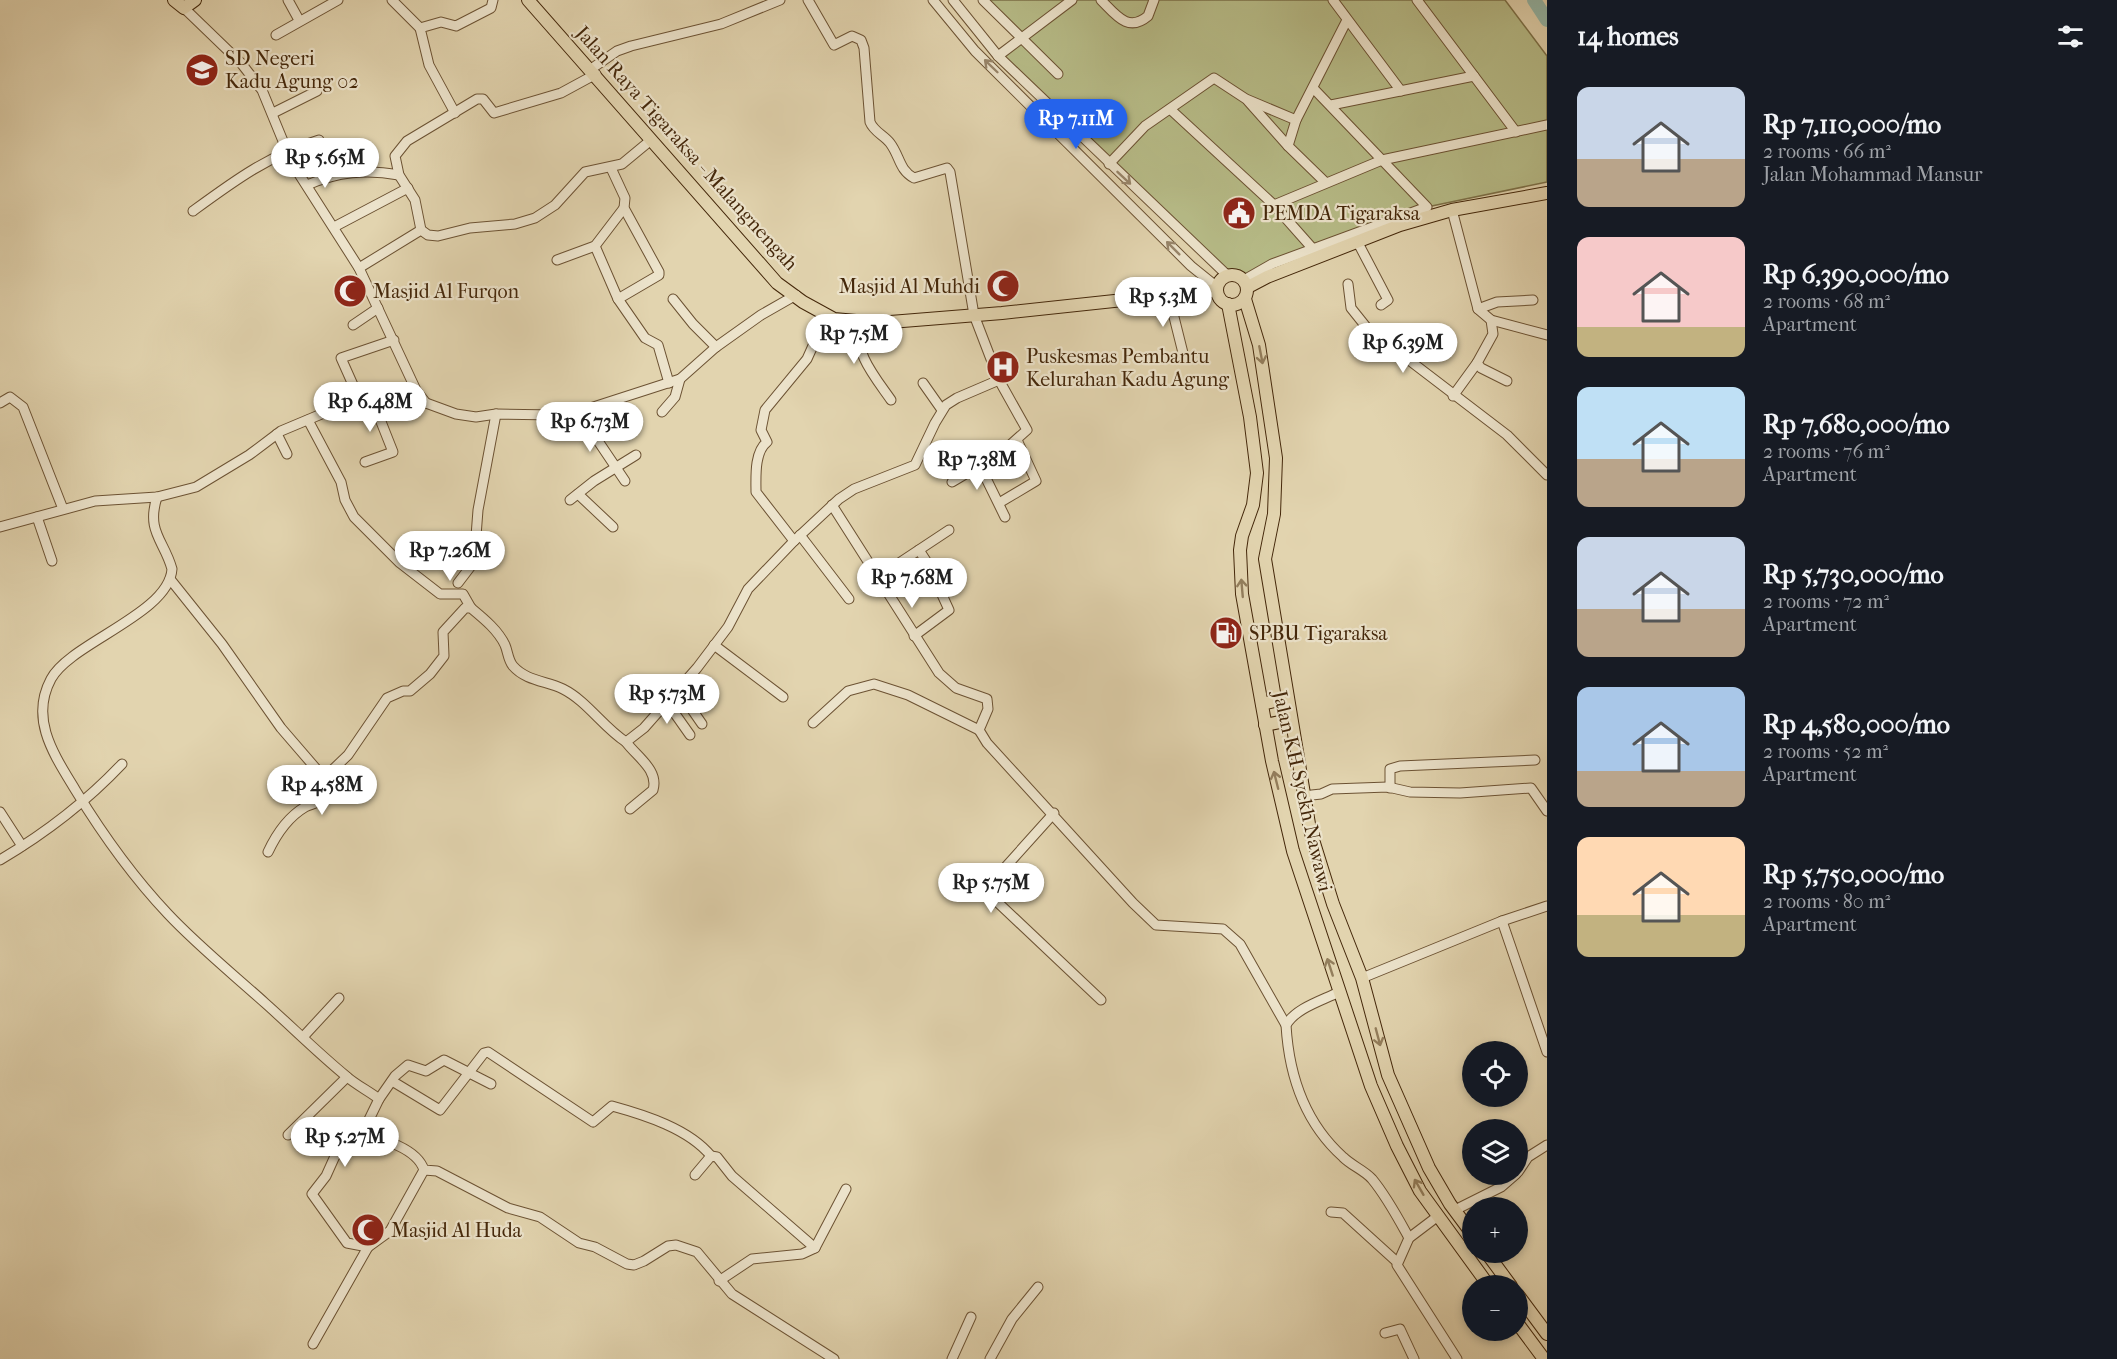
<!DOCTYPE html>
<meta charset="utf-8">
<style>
:root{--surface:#171b24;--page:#20242c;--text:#f1f3f6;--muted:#9ea1a6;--accent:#2563eb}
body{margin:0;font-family:"IM FELL French Canon",serif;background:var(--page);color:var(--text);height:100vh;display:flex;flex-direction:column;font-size:22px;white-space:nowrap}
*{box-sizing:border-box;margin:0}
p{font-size:20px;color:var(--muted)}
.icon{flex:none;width:33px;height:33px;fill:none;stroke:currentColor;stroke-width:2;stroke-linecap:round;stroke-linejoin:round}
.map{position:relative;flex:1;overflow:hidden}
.drawer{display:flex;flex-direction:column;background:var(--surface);width:570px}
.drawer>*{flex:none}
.controls{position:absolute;left:1462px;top:1041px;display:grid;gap:12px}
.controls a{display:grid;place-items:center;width:66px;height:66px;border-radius:50%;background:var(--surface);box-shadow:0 3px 9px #0003;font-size:30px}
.price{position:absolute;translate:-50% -51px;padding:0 14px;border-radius:21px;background:#fff;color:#222;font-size:20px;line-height:39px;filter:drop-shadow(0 2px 3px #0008)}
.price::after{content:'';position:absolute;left:50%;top:36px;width:18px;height:14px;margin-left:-9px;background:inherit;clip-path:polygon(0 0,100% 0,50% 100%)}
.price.current{background:var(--accent);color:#fff}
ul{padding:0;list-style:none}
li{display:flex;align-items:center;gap:18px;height:150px;padding:0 30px}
li span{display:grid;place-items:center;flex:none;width:168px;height:120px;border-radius:12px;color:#555}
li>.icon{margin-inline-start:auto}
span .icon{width:72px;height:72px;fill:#fffc;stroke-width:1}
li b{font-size:26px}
h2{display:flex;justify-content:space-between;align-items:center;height:72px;padding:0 30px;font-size:26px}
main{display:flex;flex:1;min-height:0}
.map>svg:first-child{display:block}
.green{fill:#b7bc88;stroke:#7e7249;stroke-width:1.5}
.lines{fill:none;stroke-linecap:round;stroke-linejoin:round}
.river{stroke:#95b8a9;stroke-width:14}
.minor-casing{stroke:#6c5233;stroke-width:11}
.major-casing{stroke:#44270a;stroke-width:14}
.minor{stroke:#ece3cb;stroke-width:9}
.major{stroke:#e2d4af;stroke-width:12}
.oneway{stroke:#98856a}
.oneway2{stroke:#937e5c}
.labels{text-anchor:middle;stroke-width:4.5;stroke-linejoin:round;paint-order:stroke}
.poi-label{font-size:20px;fill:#44270a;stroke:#ece3cb;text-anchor:start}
.street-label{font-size:20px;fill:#44270a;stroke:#ece3cb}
</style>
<main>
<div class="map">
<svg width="1547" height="1359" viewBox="0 0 1547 1359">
<rect width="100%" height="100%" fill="#e2d4af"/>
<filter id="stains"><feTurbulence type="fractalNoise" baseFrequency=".00333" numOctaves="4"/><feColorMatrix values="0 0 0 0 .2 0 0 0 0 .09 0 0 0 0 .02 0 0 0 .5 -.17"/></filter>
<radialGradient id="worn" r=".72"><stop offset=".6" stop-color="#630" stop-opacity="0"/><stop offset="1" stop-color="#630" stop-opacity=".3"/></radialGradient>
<polygon class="green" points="983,0 1505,0 1547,56 1547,182 1427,207 1244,280 1233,274 1227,275 998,56 1020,40"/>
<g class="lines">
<polyline class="river" points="1534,0 1547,20"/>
<defs>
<g id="minor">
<polyline points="288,0 299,20"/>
<polyline points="392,0 420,28"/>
<path d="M808 0 834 45 852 36 861 40 864 48 870 122C874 132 884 135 890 143 900 156 899 170 914 178L947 168 950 172 974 315 999 380 1027 430 1001 453 952 482"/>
<polyline points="933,0 975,51 1191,266 1217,287"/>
<polyline points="953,0 998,56 1227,275"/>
<polyline points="983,0 1058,74"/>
<path d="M1101 0C1116 15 1128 33 1148 16L1154 0"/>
<polyline points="1333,0 1401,91"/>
<polyline points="1417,0 1516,132"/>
<polyline points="184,8 241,63 262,90 292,163 359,268 416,390 426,403"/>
<polyline points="276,35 338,0"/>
<polyline points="998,56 1072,0"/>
<polyline points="591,69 617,51 631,46 721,24 780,0"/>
<polyline points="1248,101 1288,146 1325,182"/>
<polyline points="1331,105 1474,76"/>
<polyline points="1170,109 1274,205 1313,249"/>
<polyline points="273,113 317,91"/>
<polyline points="455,113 429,65 420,28 441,22 456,26 491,8 493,0"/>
<polyline points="1288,146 1296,120 1347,20"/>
<polyline points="1109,164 1145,126 1214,78 1246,99 1296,120"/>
<polyline points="611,168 625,198 624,208 659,272 659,275 618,299"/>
<path d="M307 185C338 172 365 169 399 175"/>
<polyline points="1274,205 1382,160 1547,125"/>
<polyline points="1452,210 1478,309 1491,320 1547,335"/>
<path d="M193 211C234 181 269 155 319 140"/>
<polyline points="334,227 408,188"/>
<polyline points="421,230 415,200 399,175 395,156 407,141 477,99 483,99 494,113 561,93 596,74"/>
<polyline points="1357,241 1388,300 1381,305"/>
<polyline points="595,246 618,299 645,338 658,345 669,383"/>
<polyline points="557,260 595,246 624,208"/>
<polyline points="359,268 421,230 428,235 438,236 470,228 515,224 535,218 555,205 585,172 622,164 651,140"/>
<polyline points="1244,280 1272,264 1427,207 1314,89"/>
<polyline points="1348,284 1351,308 1367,328 1507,435 1547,475"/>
<polyline points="1168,293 1184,357"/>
<polyline points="673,299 693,324 716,347"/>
<polyline points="1478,309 1497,302 1533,300"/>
<polyline points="1491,320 1493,334 1477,363 1481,368 1507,381"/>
<path d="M860 322C852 351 875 377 891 400"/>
<polyline points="353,325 378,308"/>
<polyline points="923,383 942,410"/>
<polyline points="1453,396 1477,363"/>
<polyline points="0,403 10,397 23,407 63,509"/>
<polyline points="362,405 341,358 394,340"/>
<polyline points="581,411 592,432 625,481"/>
<polyline points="662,412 675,397 680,379"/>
<polyline points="308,420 341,482 345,500 354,517 400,563 440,594 463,594 471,608"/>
<polyline points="277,434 287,454"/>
<polyline points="365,462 393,452 374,404"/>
<polyline points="980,466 1005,517"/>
<polyline points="578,494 613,527"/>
<path d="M157 497C146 532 164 540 172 569 169 614 70 643 51 679 29 720 55 756 76 791 103 835 133 877 168 914 197 945 234 975 265 1003 292 1027 318 1053 346 1076 356 1085 369 1091 379 1099L362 1134C382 1139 417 1148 424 1170L437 1171 508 1208 540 1217 579 1243 595 1247 627 1264 634 1265 644 1261 668 1246 676 1245 697 1252 732 1294 834 1359"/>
<polyline points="570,500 594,481 636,455"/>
<polyline points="999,503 1036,481 1017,440"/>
<polyline points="832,505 939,673 956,688 987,699 988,709 979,730 987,743 1133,903 1156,925 1223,929 1240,944 1286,1025"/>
<polyline points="37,517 52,561"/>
<polyline points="0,527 95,501 157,497 196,487 249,455 281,431 331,410 362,405 426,403 456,414 476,417 496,414 555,415 581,411 680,379 716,347 761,315 796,295"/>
<polyline points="800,535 849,599"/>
<path d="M794 541 756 492C756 478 754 452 767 442L761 430 765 410 807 359 816 339 834 319"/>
<polyline points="878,577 949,530"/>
<path d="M170 579 222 644 281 728 331 786 327 797C320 802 312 804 305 807 288 817 276 835 268 852"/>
<polyline points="458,583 474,562 478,510 496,414"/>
<polyline points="914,636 949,610 928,564 919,550"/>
<polyline points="714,645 783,697"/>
<polyline points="677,688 702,724"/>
<polyline points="666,701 690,735"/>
<polyline points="813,723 848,691 874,684 908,695 979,730"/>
<path d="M324 778 348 755 387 698 403 691H410L430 674 444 656 443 632 465 608H471C483 618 498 630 505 645 508 652 508 660 513 666 526 681 547 681 563 689 587 701 603 727 626 742"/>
<polyline points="1390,788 1390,769 1400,766 1535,760"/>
<polyline points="1303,796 1321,794 1332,789 1388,787 1410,792 1460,793 1531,788 1547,811"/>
<path d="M630 809 653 790C659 770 637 757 626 742L644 728 697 668 728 627 748 589 794 541 839 499 854 489 915 465 935 423 946 405 957 398 999 380"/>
<polyline points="0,812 22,846"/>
<polyline points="1054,813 993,881 990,889 992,897 1101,1000"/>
<path d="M0 860C44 834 87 801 122 764"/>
<polyline points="1502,921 1547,1052"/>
<polyline points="1362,978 1502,921 1547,906"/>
<path d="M1339 992C1321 1001 1296 1008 1286 1025 1289 1076 1304 1122 1343 1157 1352 1166 1364 1170 1372 1179 1387 1197 1398 1218 1409 1238"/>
<polyline points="303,1037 339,998"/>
<path d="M392 1081 440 1110 484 1053 488 1052 593 1122 612 1106C645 1115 689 1129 711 1156"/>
<polyline points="379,1099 395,1076 408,1065 426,1071 444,1060 491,1084"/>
<polyline points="362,1134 335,1156 326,1176 312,1194 347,1243 368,1247 390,1231 424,1170"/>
<polyline points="288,1135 347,1077"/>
<polyline points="1518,1172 1528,1157 1547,1145"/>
<polyline points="695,1175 711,1156 717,1157 732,1176 815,1248"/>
<polyline points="1455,1210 1501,1187 1516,1174"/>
<polyline points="1331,1212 1343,1213 1397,1262"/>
<polyline points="1438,1216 1409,1238 1397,1265 1457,1359"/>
<polyline points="719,1281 752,1259 802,1254 815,1248 846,1189"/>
<polyline points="1385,1333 1400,1329 1414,1359"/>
<polyline points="313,1344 368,1247"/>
<polyline points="952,1359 971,1317"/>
<polyline points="990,1359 1012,1319 1038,1287"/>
</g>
<g id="major">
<polyline points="174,0 184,8 195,0"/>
<polyline points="528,0 777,283 803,302 834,319 878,323 1002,313 1217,290"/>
<circle cx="1232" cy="290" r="15"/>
<polyline points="1248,287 1267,277 1400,225 1452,210 1547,193"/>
<polyline points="1245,299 1259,345 1276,458 1274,514 1265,559 1310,830 1333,904 1362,978 1388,1075 1429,1168 1450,1204 1473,1235"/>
<polyline points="1228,304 1250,417 1257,473 1253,505 1242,536 1240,550 1242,594 1272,761 1293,851 1371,1086 1397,1146 1420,1191 1489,1286"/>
<polyline points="1262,704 1287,698"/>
<polyline points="1265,725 1290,720"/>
<polyline points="1486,1252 1511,1286"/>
<polyline points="1518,1295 1547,1334"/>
<polyline points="1518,1324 1544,1359"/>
</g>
</defs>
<use href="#minor" class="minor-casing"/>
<use href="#major" class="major-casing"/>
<use href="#minor" class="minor"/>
<use href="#major" class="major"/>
</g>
<defs><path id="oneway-shaft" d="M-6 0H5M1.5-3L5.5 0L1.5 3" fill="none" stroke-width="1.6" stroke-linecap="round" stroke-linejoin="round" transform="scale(1.5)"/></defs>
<g class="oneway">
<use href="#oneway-shaft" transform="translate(991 66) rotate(-136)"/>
<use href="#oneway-shaft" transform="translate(1124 178) rotate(43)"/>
<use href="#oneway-shaft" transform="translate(1173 248) rotate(-135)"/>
</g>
<g class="oneway2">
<use href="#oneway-shaft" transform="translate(1261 355) rotate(79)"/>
<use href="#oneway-shaft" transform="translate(1242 588) rotate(-95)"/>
<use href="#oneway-shaft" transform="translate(1276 780) rotate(-104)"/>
<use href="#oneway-shaft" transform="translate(1330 967) rotate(-108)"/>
<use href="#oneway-shaft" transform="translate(1378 1037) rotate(75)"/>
<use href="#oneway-shaft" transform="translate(1419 1187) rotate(-120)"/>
</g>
<defs>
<symbol id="school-disc" viewBox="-11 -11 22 22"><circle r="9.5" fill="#8f2418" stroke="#ece3cb"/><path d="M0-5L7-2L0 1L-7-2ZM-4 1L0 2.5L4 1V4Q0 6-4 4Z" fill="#fff"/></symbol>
<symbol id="civic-disc" viewBox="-11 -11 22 22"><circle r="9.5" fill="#8f2418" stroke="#ece3cb"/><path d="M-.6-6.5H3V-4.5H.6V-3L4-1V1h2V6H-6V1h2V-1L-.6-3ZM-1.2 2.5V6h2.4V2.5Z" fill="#fff"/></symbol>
<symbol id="mosque-disc" viewBox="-11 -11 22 22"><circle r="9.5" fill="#8f2418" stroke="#ece3cb"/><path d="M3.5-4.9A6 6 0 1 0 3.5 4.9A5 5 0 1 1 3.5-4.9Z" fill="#fff"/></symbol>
<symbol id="hospital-disc" viewBox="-11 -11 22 22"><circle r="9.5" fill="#8f2418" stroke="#ece3cb"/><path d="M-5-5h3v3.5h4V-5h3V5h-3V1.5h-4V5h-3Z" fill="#fff"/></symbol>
<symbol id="fuel-disc" viewBox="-11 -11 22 22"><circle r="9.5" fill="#8f2418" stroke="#ece3cb"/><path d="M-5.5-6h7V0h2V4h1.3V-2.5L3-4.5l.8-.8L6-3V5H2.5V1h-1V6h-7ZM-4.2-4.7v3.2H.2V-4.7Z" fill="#fff"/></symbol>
</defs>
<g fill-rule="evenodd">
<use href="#school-disc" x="183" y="51" width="38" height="38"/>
<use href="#civic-disc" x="1220" y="194" width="38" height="38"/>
<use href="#mosque-disc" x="984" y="267" width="38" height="38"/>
<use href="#mosque-disc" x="331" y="272" width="38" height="38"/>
<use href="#hospital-disc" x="984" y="348" width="38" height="38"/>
<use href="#fuel-disc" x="1207" y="614" width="38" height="38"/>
<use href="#mosque-disc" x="349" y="1211" width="38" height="38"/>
</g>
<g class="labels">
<g class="poi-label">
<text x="225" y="65">SD Negeri<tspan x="225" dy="23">Kadu Agung 02</tspan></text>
<text x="1262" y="220">PEMDA Tigaraksa</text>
<text x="980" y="293" text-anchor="end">Masjid Al Muhdi</text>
<text x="373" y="298">Masjid Al Furqon</text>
<text x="1026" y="363">Puskesmas Pembantu<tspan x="1026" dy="23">Kelurahan Kadu Agung</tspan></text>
<text x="1249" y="640">SPBU Tigaraksa</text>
<text x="391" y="1237">Masjid Al Huda</text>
</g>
<g class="street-label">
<text transform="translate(687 148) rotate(48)" y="7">Jalan Raya Tigaraksa - Malangnengah</text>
<text transform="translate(1303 791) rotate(77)" y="7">Jalan KH Syekh Nawawi</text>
</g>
</g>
<rect width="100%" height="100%" filter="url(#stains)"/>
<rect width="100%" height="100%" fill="url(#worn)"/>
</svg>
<div class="controls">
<a><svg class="icon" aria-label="locate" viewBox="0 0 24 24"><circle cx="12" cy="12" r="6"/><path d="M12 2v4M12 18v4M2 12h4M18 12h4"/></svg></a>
<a><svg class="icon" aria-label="layers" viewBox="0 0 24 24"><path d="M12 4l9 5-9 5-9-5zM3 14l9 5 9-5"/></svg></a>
<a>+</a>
<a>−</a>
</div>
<b class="price current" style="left:1076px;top:150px">Rp 7.11M</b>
<b class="price" style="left:325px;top:189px">Rp 5.65M</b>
<b class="price" style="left:1163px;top:328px">Rp 5.3M</b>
<b class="price" style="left:854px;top:365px">Rp 7.5M</b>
<b class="price" style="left:1403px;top:374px">Rp 6.39M</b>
<b class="price" style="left:370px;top:433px">Rp 6.48M</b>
<b class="price" style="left:590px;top:453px">Rp 6.73M</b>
<b class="price" style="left:977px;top:491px">Rp 7.38M</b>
<b class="price" style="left:450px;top:582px">Rp 7.26M</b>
<b class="price" style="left:912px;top:609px">Rp 7.68M</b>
<b class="price" style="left:667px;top:725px">Rp 5.73M</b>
<b class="price" style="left:322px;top:816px">Rp 4.58M</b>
<b class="price" style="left:991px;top:914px">Rp 5.75M</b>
<b class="price" style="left:345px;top:1168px">Rp 5.27M</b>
</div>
<section class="drawer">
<h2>14 homes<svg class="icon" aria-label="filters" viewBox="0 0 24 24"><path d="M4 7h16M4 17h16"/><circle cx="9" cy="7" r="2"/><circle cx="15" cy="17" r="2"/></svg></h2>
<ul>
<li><span style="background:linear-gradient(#c9d6e8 60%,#b9a48a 0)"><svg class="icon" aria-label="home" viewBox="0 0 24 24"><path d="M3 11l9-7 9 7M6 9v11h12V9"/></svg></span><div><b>Rp 7,110,000/mo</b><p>2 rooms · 66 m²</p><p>Jalan Mohammad Mansur</p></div></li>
<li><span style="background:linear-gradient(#f6c9c9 75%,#c2b280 0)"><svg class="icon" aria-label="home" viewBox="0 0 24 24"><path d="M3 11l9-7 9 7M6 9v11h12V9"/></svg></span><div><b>Rp 6,390,000/mo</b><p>2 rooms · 68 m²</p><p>Apartment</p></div></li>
<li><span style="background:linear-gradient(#bfe0f5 60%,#b9a48a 0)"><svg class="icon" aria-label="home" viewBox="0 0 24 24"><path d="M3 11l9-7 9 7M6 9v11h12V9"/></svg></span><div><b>Rp 7,680,000/mo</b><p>2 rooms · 76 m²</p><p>Apartment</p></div></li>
<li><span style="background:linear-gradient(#c9d6e8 60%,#b9a48a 0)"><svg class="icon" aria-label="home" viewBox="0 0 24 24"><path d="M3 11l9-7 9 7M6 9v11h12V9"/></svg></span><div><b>Rp 5,730,000/mo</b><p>2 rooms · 72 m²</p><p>Apartment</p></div></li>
<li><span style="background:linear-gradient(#a9c7e8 70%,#b9a48a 0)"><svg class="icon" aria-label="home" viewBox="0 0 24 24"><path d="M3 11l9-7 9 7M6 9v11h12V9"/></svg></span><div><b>Rp 4,580,000/mo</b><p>2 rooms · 52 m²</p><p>Apartment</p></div></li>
<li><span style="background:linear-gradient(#ffd9b3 65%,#c2b280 0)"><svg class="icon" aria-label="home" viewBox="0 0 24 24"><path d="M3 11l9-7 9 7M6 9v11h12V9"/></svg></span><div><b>Rp 5,750,000/mo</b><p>2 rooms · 80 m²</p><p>Apartment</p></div></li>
</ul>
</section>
</main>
